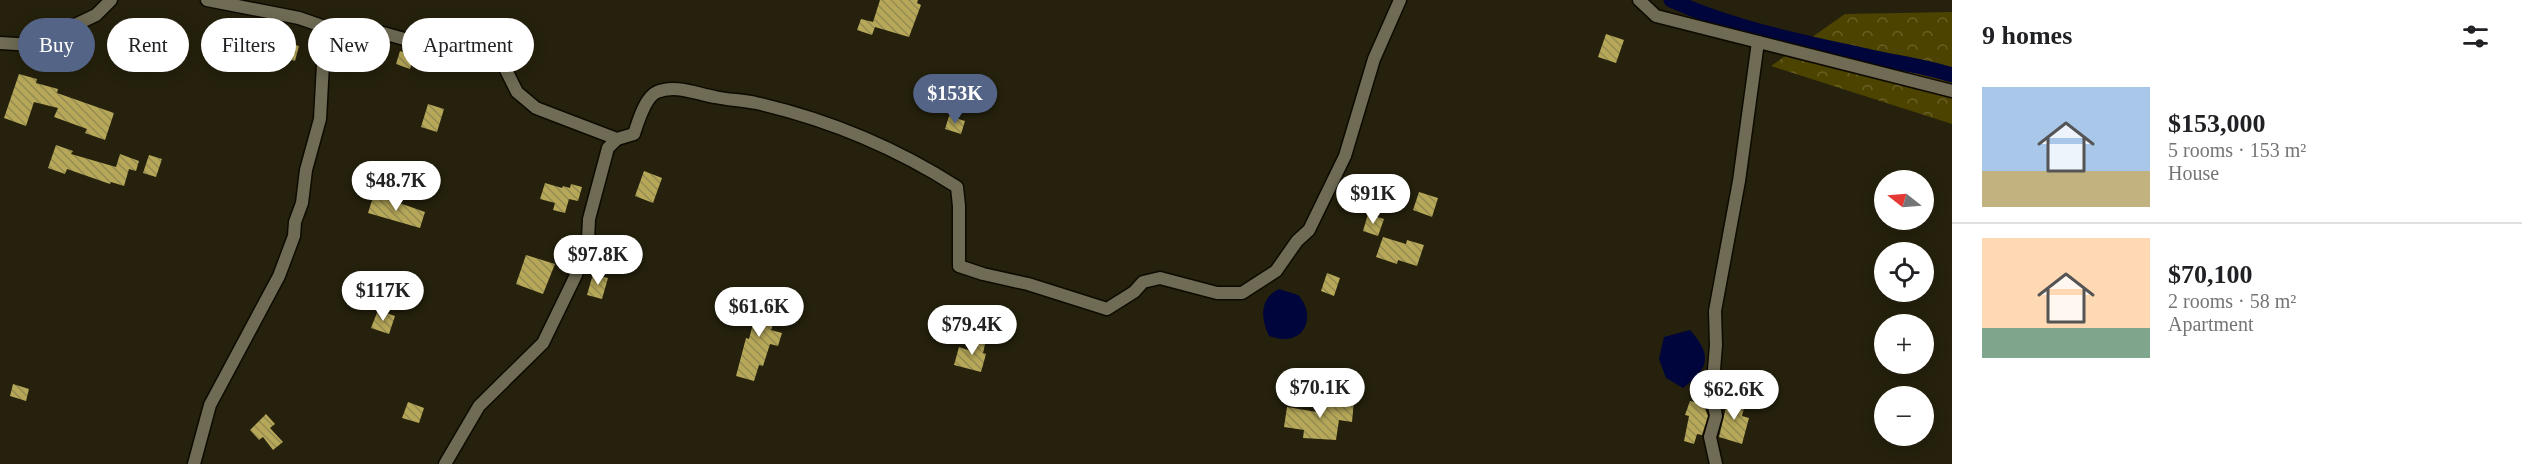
<!DOCTYPE html>
<meta charset="utf-8">
<style>
:root{--surface:#fff;--page:#f6f6f6;--text:#202124;--muted:#757577;--line:#e0e0e0;--accent:#546486}
body{margin:0;font-family:Georgia,serif;background:var(--page);color:var(--text);height:100vh;display:flex;flex-direction:column;font-size:22px;white-space:nowrap}
*{box-sizing:border-box;margin:0}
p{font-size:20px;color:var(--muted)}
.icon{flex:none;width:33px;height:33px;fill:none;stroke:currentColor;stroke-width:2;stroke-linecap:round;stroke-linejoin:round}
.map{position:relative;flex:1;overflow:hidden}
.details{display:flex;flex-direction:column;background:var(--surface);width:570px}
.details>*{flex:none}
.guide{position:absolute;left:18px;top:18px;width:570px;height:54px;display:flex;gap:12px}
.needle{width:39px;rotate:287deg}
.controls{position:absolute;left:1874px;top:170px;display:grid;gap:12px}
.controls a{display:grid;place-items:center;width:60px;height:60px;border-radius:50%;background:var(--surface);box-shadow:0 3px 15px #0003;font-size:30px}
.price{position:absolute;translate:-50% -51px;padding:0 14px;border-radius:21px;background:#fff;color:#222;font-size:20px;line-height:39px;filter:drop-shadow(0 2px 3px #0008)}
.price::after{content:'';position:absolute;left:50%;top:36px;width:18px;height:14px;margin-left:-9px;background:inherit;clip-path:polygon(0 0,100% 0,50% 100%)}
.price.selected{background:var(--accent);color:#fff}
ul{padding:0;list-style:none}
li{display:flex;align-items:center;gap:18px;height:150px;padding:0 30px}
li+li{border-top:2px solid var(--line)}
li span{display:grid;place-items:center;flex:none;width:168px;height:120px;border-radius:0px;color:#555}
li>.icon{margin-inline-start:auto}
span .icon{width:72px;height:72px;fill:#fffc;stroke-width:1}
li b{font-size:26px}
h2{display:flex;justify-content:space-between;align-items:center;height:72px;padding:0 30px;font-size:26px}
.tag{padding:0 21px;border-radius:27px;background:var(--surface);box-shadow:0 3px 15px #0003;font-size:21px;line-height:54px}
.tag.selected{background:var(--accent);color:#fff}
main{display:flex;flex:1;min-height:0}
.map>svg:first-child{display:block}
.forest{fill:url(#forest-crowns)}
.water{fill:#00053b}
.lines{fill:none;stroke-linecap:round;stroke-linejoin:round}
.canal{stroke:#00053b;stroke-width:15}
.building{fill:url(#building-back-hatch)}
.street-casing{stroke:#0e0a00;stroke-width:15}
.street{stroke:#6f6b54;stroke-width:12}
</style>
<main>
<div class="map">
<svg width="1952" height="464" viewBox="0 0 1952 464">
<defs>
<pattern id="forest-crowns" width="20" height="18" patternUnits="userSpaceOnUse" patternTransform="scale(1.5)"><rect width="20" height="18" fill="#4d4300"/><path d="M2 6a3 3 0 1 1 6 0M12 15a3 3 0 1 1 6 0" fill="none" stroke="#675f25"/></pattern>
<pattern id="building-back-hatch" width="6" height="6" patternUnits="userSpaceOnUse" patternTransform="scale(1.5)"><rect width="6" height="6" fill="#b6a858"/><path d="M-1 5l2 2M0 0l6 6M5-1l2 2" fill="none" stroke="#958b52"/></pattern>
</defs>
<rect width="100%" height="100%" fill="#25210c"/>
<polygon class="forest" points="1952,12 1952,124 1771,66 1845,14"/>
<g class="water">
<path d="M1279 289 1298 295C1314 311 1309 340 1283 339 1278 339 1273 337 1269 336 1260 318 1260 298 1279 289Z"/>
<path d="M1690 330C1712 355 1710 368 1683 388L1666 378 1659 359 1664 337Z"/>
</g>
<g class="lines">
<path class="canal" d="M1671 0C1734 29 1804 42 1871 57 1898 63 1925 66 1952 75"/>
</g>
<g class="building">
<polygon points="880,0 918,0 917,3 921,5 909,37 875,27 872,35 857,30 861,19 873,22"/>
<polygon points="1606,34 1624,40 1616,63 1598,57"/>
<polygon points="288,42 299,46 295,61 283,57"/>
<polygon points="400,51 414,55 410,69 396,64"/>
<polygon points="19,74 37,79 36,83 58,89 57,93 114,113 105,140 85,133 87,129 54,117 58,108 34,102 26,126 4,118"/>
<polygon points="428,104 444,109 437,132 421,127"/>
<polygon points="949,116 965,121 961,134 945,129"/>
<polygon points="56,145 73,151 71,154 116,167 120,154 139,161 136,171 129,169 124,186 111,182 110,184 67,169 65,174 48,168"/>
<polygon points="149,155 162,159 156,177 143,173"/>
<polygon points="644,171 662,178 653,203 635,196"/>
<polygon points="545,183 562,188 563,186 570,188 571,184 582,187 578,201 569,199 565,213 553,210 555,203 540,199"/>
<polygon points="1419,192 1438,198 1432,217 1413,210"/>
<polygon points="374,194 425,212 420,228 368,213"/>
<polygon points="1368,214 1384,219 1378,236 1363,231"/>
<polygon points="1383,237 1406,244 1407,240 1424,245 1417,266 1398,260 1397,264 1376,257"/>
<polygon points="526,255 555,264 543,294 516,284"/>
<polygon points="1327,273 1340,278 1334,296 1321,291"/>
<polygon points="593,274 608,278 602,299 587,295"/>
<polygon points="755,295 777,301 770,324 773,325 771,330 782,333 778,346 770,344 763,366 759,365 754,381 736,376 746,338 749,339 755,316 750,315"/>
<polygon points="378,310 395,316 389,334 371,328"/>
<polygon points="975,337 986,340 983,353 986,354 981,372 954,365 959,347 971,351"/>
<polygon points="13,384 29,389 26,401 10,396"/>
<polygon points="1729,395 1746,400 1742,416 1749,418 1742,444 1719,437"/>
<polygon points="1337,399 1354,400 1352,422 1339,420 1336,440 1303,438 1304,430 1284,427 1287,407 1317,412 1318,402 1336,405"/>
<polygon points="1690,401 1703,404 1708,416 1702,435 1697,434 1694,444 1684,441 1689,416 1685,415"/>
<polygon points="408,402 424,408 419,423 402,418"/>
<polygon points="266,414 275,424 270,428 283,442 273,450 263,437 259,440 250,430"/>
</g>
<g class="lines">
<defs>
<g id="street">
<polyline points="207,0 299,18 325,27"/>
<polyline points="1639,0 1656,16 1952,91"/>
<polyline points="0,43 33,45 96,15 111,0"/>
<path d="M194 464 210 405 279 276 294 236 295 222 302 203 306 170 320 119 325 27 383 33 436 48 464 44 483 47 501 60 517 92 536 108 617 139 634 134C638 122 645 97 657 92 675 84 697 94 715 97 728 100 742 100 756 103 826 119 896 148 957 187L959 206V266L983 274 1028 284 1107 309 1134 292 1143 282 1160 278 1217 293H1242L1276 271 1297 241 1309 230 1345 156 1374 59 1400 0"/>
<polyline points="445,464 479,406 543,343 576,275 588,240 589,219 608,148 617,139"/>
<polyline points="1716,464 1710,437 1716,416 1712,394 1716,345 1715,311 1739,181 1758,42"/>
</g>
</defs>
<use href="#street" class="street-casing"/>
<use href="#street" class="street"/>
</g>
</svg>
<div class="controls">
<a><svg class="needle" viewBox="-14 -14 28 28"><path d="M0-13l5 13h-10z" fill="#e53935"/><path d="M0 13l5-13h-10z" fill="#757577"/></svg></a>
<a><svg class="icon" aria-label="locate" viewBox="0 0 24 24"><circle cx="12" cy="12" r="6"/><path d="M12 2v4M12 18v4M2 12h4M18 12h4"/></svg></a>
<a>+</a>
<a>−</a>
</div>
<b class="price selected" style="left:955px;top:125px">$153K</b>
<b class="price" style="left:396px;top:212px">$48.7K</b>
<b class="price" style="left:1373px;top:225px">$91K</b>
<b class="price" style="left:598px;top:286px">$97.8K</b>
<b class="price" style="left:383px;top:322px">$117K</b>
<b class="price" style="left:759px;top:338px">$61.6K</b>
<b class="price" style="left:972px;top:356px">$79.4K</b>
<b class="price" style="left:1320px;top:419px">$70.1K</b>
<b class="price" style="left:1734px;top:421px">$62.6K</b>
<div class="guide">
<a class="tag selected">Buy</a>
<a class="tag">Rent</a>
<a class="tag">Filters</a>
<a class="tag">New</a>
<a class="tag">Apartment</a>
</div>
</div>
<section class="details">
<h2>9 homes<svg class="icon" aria-label="filters" viewBox="0 0 24 24"><path d="M4 7h16M4 17h16"/><circle cx="9" cy="7" r="2"/><circle cx="15" cy="17" r="2"/></svg></h2>
<ul>
<li><span style="background:linear-gradient(#a9c7e8 70%,#c2b280 0)"><svg class="icon" aria-label="home" viewBox="0 0 24 24"><path d="M3 11l9-7 9 7M6 9v11h12V9"/></svg></span><div><b>$153,000</b><p>5 rooms · 153 m²</p><p>House</p></div></li>
<li><span style="background:linear-gradient(#ffd9b3 75%,#7fa58c 0)"><svg class="icon" aria-label="home" viewBox="0 0 24 24"><path d="M3 11l9-7 9 7M6 9v11h12V9"/></svg></span><div><b>$70,100</b><p>2 rooms · 58 m²</p><p>Apartment</p></div></li>
</ul>
</section>
</main>
